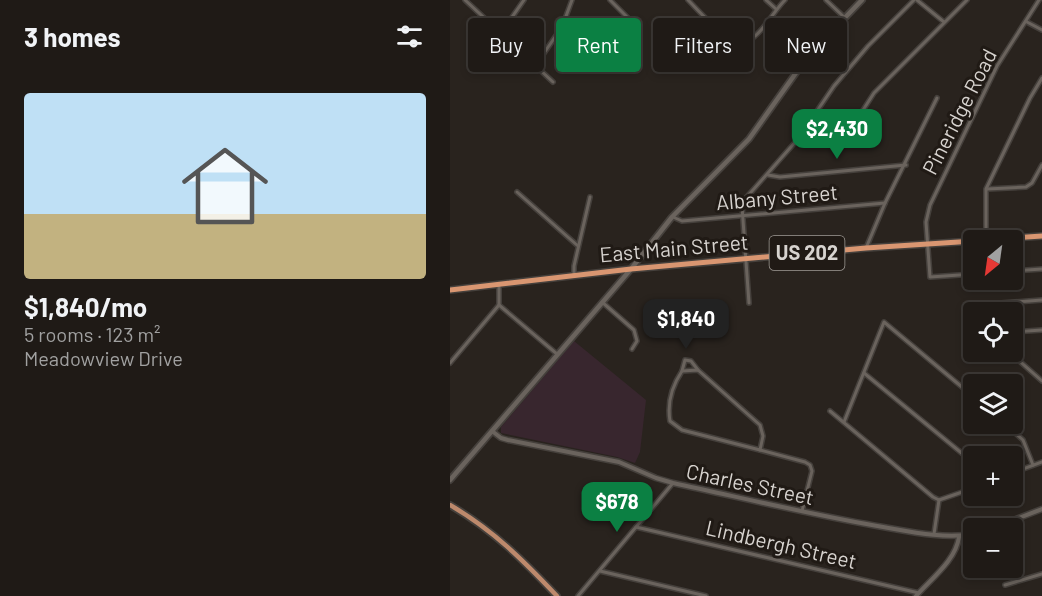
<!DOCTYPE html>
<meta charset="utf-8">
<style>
:root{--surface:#1f1a16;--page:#2c2723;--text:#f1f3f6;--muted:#a1a1a1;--line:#3c3835;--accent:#0b8043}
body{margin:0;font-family:Barlow,sans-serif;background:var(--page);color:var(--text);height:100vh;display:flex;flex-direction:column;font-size:22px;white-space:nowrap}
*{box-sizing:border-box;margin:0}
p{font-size:20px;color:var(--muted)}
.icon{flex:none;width:33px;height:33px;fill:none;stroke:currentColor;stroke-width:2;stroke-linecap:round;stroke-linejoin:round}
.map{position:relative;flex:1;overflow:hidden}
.side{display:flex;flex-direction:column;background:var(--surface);width:450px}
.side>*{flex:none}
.guide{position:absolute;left:18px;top:18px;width:483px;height:54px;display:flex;gap:12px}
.needle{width:39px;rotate:209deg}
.buttons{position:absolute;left:513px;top:230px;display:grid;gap:12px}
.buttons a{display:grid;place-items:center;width:60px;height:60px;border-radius:6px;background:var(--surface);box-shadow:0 3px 9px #0003,0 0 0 2px var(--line);font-size:30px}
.price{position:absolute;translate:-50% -51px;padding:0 14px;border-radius:12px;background:var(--accent);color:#fff;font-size:20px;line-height:39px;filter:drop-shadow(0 2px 3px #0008)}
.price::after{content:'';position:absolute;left:50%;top:36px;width:18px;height:14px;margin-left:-9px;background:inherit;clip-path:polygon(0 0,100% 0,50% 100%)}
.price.current{background:#222;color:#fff}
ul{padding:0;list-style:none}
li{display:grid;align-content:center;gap:12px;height:318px;padding:0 24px}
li+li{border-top:2px solid var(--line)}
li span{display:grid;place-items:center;height:186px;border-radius:6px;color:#555}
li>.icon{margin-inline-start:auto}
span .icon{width:108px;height:108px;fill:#fffc;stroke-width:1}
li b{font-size:26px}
h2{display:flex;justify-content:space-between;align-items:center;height:72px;padding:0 24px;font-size:26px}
.chip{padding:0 21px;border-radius:6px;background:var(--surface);box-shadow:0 3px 9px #0003,0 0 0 2px var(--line);font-size:21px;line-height:54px}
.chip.current{background:var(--accent);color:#fff}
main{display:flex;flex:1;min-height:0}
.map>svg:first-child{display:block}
.education{fill:#38262e}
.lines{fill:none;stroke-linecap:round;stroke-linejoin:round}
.minor-casing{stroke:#45403c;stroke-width:6}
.tertiary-casing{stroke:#45403c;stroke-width:7}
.secondary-casing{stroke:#45403c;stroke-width:8}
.primary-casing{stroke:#45403c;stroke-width:8}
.trunk-casing{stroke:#45403c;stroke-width:8}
.minor{stroke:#6a635d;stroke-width:3}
.tertiary{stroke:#6a635d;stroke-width:4}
.secondary{stroke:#6a635d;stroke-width:4.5}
.primary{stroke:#bd896c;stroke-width:4.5}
.trunk{stroke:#d99671;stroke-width:5}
.labels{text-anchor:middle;stroke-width:6;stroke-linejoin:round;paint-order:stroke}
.shield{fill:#201a15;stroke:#a09c97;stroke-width:1.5}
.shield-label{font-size:20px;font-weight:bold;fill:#d7d3cf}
.street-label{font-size:21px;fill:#d7d3cf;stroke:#201a15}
</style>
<main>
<section class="side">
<h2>3 homes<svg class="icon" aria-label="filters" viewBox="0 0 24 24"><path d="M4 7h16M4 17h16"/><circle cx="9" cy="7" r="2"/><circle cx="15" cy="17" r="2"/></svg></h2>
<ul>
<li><span style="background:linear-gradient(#bfe0f5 65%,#c2b280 0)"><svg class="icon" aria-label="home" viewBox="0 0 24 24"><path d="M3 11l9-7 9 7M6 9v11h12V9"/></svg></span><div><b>$1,840/mo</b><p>5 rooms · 123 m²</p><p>Meadowview Drive</p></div></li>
</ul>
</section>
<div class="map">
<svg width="592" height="596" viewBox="0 0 592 596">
<rect width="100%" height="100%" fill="#29231e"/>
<polygon class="education" points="124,341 196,400 190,452 185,463 167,457 51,433 51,427"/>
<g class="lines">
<defs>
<g id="minor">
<polyline points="15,0 103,82"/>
<path d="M238 0C252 14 285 55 305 36 317 26 324 11 335 0"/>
<polyline points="316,0 326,9"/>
<polyline points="376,0 394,17"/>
<polyline points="467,0 494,22"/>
<polyline points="577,22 592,30"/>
<polyline points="112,27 149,63 156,68 161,67 189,34 187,27 160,0"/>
<polyline points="51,33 74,0"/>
<polyline points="85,66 112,27 122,0"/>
<polyline points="397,135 424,93 517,0"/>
<polyline points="318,175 330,177 456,165"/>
<polyline points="537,189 576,187 582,183 592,165"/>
<polyline points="67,192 128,246"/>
<polyline points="223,217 232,221 435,203"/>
<polyline points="536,240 536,189 580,98 592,78"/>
<polyline points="416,248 435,203 487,98"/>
<polyline points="562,271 592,269"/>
<polyline points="524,274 480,277 476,222 480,205 547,66 589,0"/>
<polyline points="124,276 124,266 140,197"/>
<polyline points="152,302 184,330 187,341 182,349"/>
<polyline points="299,303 292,206 295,199 348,139 384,86 418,46 464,0"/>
<polyline points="49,305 107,354"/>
<polyline points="524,305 592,300"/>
<polyline points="562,332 592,330"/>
<polyline points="558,351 592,381"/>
<polyline points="0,363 49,305 49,286"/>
<path d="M248 370 310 425 313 436 310 450 232 430 220 421C217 403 222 386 232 371Z"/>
<polyline points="232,371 235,360 241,361 248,370"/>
<polyline points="414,373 514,455 524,475"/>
<polyline points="380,411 483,497 489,500"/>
<polyline points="394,422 434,322 524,397"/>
<polyline points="554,423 573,440 583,465"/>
<polyline points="310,450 355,462 360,465 362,471 352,511"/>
<polyline points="562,473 592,462"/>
<polyline points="489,500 524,488"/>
<polyline points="186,527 469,593"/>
<polyline points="484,534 489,500"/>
<polyline points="150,571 256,596"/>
<polyline points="555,585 592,574"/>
<polyline points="128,596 223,483"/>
</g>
<g id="tertiary">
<path d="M42 431 51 438 58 440 169 462 206 478 223 483C293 498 362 515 433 527 462 532 494 539 524 534"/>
<polyline points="543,528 592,509"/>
<path d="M466 596C481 579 506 560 509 537"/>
</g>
<polyline id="secondary" points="0,480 181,269 222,217 299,139 358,56 412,0"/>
<path id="primary" d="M0 505C43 530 73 560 107 596"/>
<g id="trunk">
<polyline points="533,240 592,236"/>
<polyline points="0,290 181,269 416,248 524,241"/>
</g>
</defs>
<use href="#minor" class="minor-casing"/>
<use href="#tertiary" class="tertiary-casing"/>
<use href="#secondary" class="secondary-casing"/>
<use href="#primary" class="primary-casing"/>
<use href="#trunk" class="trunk-casing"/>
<use href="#minor" class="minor"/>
<use href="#tertiary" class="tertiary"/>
<use href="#secondary" class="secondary"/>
<use href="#primary" class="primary"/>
<use href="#trunk" class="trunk"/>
</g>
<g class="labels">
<rect class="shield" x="319.5" y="236" width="75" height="34" rx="4.5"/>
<g class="shield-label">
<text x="357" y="260">US 202</text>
</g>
<g class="street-label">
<text transform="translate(510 112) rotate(-63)" y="7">Pineridge Road</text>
<text transform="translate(327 198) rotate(-5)" y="7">Albany Street</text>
<text transform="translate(224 249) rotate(-5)" y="7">East Main Street</text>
<text transform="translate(300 485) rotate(12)" y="7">Charles Street</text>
<text transform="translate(331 545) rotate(13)" y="7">Lindbergh Street</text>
</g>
</g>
</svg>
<div class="buttons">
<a><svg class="needle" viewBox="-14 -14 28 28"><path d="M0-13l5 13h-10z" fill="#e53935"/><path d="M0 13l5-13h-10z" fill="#a1a1a1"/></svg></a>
<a><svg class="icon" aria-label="locate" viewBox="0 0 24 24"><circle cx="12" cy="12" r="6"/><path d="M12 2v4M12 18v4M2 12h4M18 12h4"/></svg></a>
<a><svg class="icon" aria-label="layers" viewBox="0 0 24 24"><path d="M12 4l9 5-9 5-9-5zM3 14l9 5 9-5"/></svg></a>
<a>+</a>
<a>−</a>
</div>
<b class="price" style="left:387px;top:160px">$2,430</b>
<b class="price current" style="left:236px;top:350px">$1,840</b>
<b class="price" style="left:167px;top:533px">$678</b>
<div class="guide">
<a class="chip">Buy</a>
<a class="chip current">Rent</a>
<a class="chip">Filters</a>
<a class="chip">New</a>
</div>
</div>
</main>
